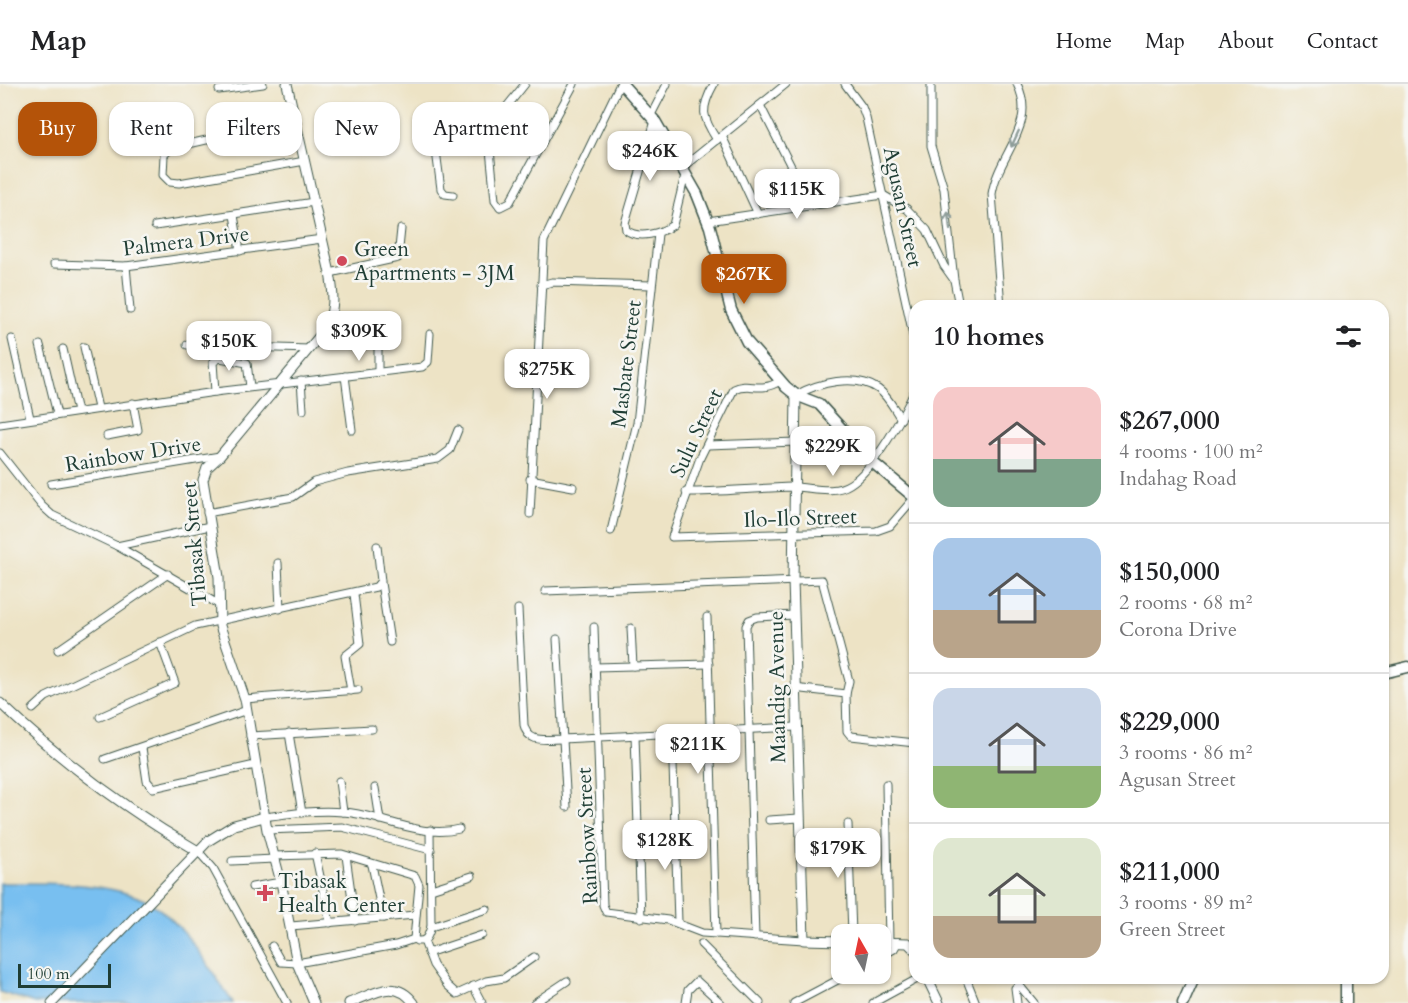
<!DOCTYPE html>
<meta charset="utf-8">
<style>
:root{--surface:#fff;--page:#f2f2f2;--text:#202124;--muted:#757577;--line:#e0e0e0;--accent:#b45309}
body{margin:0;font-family:Cardo,serif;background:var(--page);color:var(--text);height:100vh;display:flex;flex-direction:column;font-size:22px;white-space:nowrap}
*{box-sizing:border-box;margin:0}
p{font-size:20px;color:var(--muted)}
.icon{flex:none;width:33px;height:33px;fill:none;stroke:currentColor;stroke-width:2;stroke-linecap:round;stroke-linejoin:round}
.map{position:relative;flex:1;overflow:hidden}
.drawer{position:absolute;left:909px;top:216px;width:480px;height:684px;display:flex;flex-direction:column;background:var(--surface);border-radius:18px;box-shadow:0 2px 4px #0004}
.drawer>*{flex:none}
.guide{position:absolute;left:18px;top:18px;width:570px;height:54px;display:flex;gap:12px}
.needle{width:39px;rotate:351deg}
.tools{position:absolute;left:831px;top:840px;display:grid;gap:12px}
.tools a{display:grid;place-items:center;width:60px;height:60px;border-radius:12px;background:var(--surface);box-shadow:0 2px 4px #0004;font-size:30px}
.scale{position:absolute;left:18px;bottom:15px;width:93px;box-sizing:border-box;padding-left:6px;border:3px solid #1f3d34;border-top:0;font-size:16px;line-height:21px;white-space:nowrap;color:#1f3d34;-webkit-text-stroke:4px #f6f6f2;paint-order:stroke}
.price{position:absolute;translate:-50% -51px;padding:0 14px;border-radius:12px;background:#fff;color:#222;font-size:20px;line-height:39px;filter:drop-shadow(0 2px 3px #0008)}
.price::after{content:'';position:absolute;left:50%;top:36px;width:18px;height:14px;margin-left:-9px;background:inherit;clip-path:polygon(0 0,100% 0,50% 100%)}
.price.current{background:var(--accent);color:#fff}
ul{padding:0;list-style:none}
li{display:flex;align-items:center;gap:18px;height:150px;padding:0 24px}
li+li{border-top:2px solid var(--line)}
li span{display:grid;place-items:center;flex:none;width:168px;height:120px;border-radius:18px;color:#555}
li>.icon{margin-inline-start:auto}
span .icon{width:72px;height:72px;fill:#fffc;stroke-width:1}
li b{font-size:26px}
h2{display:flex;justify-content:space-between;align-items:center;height:72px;padding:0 24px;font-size:26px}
.pill{padding:0 21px;border-radius:18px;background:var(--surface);box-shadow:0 2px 4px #0004;font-size:21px;line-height:54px}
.pill.current{background:var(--accent);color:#fff}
header{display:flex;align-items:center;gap:36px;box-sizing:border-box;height:84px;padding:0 30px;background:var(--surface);border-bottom:2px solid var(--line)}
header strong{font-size:28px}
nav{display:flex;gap:33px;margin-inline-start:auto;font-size:21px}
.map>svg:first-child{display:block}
.water{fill:#78bff0;stroke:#4c7e92;stroke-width:1.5}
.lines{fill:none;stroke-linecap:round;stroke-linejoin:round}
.minor-casing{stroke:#3e564a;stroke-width:9}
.tertiary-casing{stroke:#3e564a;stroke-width:11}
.secondary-casing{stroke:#3e564a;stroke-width:13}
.minor{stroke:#fff;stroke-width:7}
.tertiary{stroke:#fff;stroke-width:9}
.secondary{stroke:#fff;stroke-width:10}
.oneway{stroke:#8f9e9a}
.poi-dot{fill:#d1495b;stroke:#f6f6f2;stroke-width:2}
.labels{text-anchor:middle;stroke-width:5;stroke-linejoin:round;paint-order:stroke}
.street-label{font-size:21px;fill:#1f3d34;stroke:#f6f6f2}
.poi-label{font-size:21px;fill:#1f3d34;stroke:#f6f6f2;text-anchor:start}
</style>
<header>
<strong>Map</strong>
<nav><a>Home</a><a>Map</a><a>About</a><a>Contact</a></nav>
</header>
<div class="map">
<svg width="1408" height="919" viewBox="0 0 1408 919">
<rect width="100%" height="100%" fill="#f6f6f2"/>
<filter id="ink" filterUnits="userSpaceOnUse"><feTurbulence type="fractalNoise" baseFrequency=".0167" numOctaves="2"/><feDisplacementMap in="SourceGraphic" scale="12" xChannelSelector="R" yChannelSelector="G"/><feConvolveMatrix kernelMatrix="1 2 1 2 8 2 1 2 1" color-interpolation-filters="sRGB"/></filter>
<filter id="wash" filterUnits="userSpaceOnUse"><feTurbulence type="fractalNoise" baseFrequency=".008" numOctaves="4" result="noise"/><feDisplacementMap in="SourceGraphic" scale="24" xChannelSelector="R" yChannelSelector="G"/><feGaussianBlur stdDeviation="1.35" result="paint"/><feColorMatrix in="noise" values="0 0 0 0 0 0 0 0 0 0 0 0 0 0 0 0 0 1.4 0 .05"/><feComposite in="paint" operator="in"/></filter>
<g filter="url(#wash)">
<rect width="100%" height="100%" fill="#ede3c5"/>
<path class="water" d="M0 799C42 799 101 797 140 814 180 830 210 885 233 919H35L0 908Z"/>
</g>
<g filter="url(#ink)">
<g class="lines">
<defs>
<g id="minor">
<polyline points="525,0 488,46 495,116 500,123 510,118 574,0"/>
<path d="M714 0C700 25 702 33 717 56"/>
<polyline points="845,0 862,23 866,34 915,260"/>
<polyline points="931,0 931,62 944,105 954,196"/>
<polyline points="219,6 263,0"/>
<polyline points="760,21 811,122"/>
<polyline points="651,31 667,0"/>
<polyline points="295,36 171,64 164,71 163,91 170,98 179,99 305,77"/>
<path d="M655 37 625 139 626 146C639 156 661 149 673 141L685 91"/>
<polyline points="722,52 758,130"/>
<polyline points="683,83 786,0"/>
<polyline points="453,111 445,110 441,105 435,59 488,50"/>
<polyline points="234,131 240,167"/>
<polyline points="708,137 883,111 907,125 927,146 944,182 954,196 959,222"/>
<polyline points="155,142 314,118"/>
<polyline points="54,180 126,182 322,155"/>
<polyline points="126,182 130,226"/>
<polyline points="330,189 398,174 401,145"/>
<polyline points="541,201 552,198 651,201"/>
<path d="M1001 222 992 110C998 70 1038 42 1017 0"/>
<polyline points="12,255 30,334"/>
<polyline points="40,261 57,330"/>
<polyline points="187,261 309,265"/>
<polyline points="84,263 98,324"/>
<polyline points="63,265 77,328"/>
<polyline points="378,288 378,231"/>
<polyline points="345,292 352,346"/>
<polyline points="301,297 303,326"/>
<path d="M780 297C759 310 750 297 734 305L700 374 672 453 876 447 890 442 915 413"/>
<polyline points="215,308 213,278 220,274 247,279 250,303"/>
<path d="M796 311C818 299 855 289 878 305 888 312 894 325 901 335"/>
<polyline points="0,340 215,308 422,283 428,278 430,250"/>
<polyline points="107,352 138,346 133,319"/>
<polyline points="708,361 796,358"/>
<polyline points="0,369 41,421 52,431 117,462 218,520"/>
<polyline points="530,395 573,403"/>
<polyline points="51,400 220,372"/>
<path d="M686 408C721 408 756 404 792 403 811 403 833 411 850 400 873 386 904 331 915 306"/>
<polyline points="207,429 293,413 314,398 348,389 438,375 450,366 458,346"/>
<polyline points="530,430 544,157 620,0"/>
<polyline points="611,447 637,339 658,150"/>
<polyline points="117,462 210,442"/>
<polyline points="278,479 280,525"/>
<polyline points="381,499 390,558"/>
<polyline points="545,507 822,496 849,597 846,610"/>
<path d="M518 525 524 641C528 660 546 655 562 655L796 643"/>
<polyline points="707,533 716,850"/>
<polyline points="594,543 603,821 606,828 668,836 702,849 804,856"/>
<polyline points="631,544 633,582"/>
<polyline points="557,555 567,723"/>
<polyline points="58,566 168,490"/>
<polyline points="595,583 709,580"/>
<polyline points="794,604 846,610 847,647 851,652 915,659"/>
<polyline points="351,607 345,572 360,560 354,510"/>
<polyline points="245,615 358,606"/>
<polyline points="33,625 46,613 195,542 376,503 381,497 377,462"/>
<polyline points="100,633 175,599 160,558"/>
<polyline points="289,649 302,729"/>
<polyline points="672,649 678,838"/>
<polyline points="635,651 641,834"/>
<polyline points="250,652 372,645"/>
<polyline points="142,664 147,697 153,704 255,681"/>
<polyline points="105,675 247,626"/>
<polyline points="339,697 343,728"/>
<polyline points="886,700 889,858"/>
<polyline points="375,704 380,736"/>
<path d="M264 733C295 729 327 724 358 730 390 736 426 754 459 745"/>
<polyline points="769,736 799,734"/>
<polyline points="848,740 852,850"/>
<polyline points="267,746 342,743 431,766"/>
<polyline points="430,746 431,843"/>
<polyline points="198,767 213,784 287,919"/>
<polyline points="315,769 330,839"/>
<polyline points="274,772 342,770 415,792 419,801 414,855"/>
<polyline points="346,772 355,837"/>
<polyline points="232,777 275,775"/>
<polyline points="372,781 383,834"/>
<polyline points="252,803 281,798"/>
<polyline points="431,805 472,792"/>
<polyline points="291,842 415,831"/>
<polyline points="755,853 746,542 749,536 757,533 794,531"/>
<polyline points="424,857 433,881 447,901 457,910 486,897 504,894 534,873"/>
<polyline points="701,860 760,919"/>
<path d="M272 862 281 878 297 879 396 861 414 855 417 857C427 858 428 852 431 843L487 825"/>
<polyline points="428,869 482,851"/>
<polyline points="880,873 894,865 898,858"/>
<polyline points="966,894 976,919"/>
<polyline points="473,902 482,919"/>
<polyline points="534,919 567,897"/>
<polyline points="686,919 688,906 697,897 721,919"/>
<polyline points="794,919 849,890"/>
<polyline points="873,919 919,894"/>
<polyline points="1017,919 1015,904 1019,901 1034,919"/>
</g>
<g id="tertiary">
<path d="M287 0 330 189C334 211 336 229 322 249L220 372 207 384 203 396 219 493 220 542 245 615 267 746 281 798 297 879 314 919"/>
<polyline points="796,311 793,496 804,856 842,857"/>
<path d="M0 619C61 677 125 725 198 767"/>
<polyline points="880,858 908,859 915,866"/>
<polyline points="927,894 939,919"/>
<polyline points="52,919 208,757 234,741 264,733"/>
<path d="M349 919C374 910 395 893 414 919"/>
</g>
<g id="secondary">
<polyline points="622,0 655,37 697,110 710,143 731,226 747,258 786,303 796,311 819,320 871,377 915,414"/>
<polyline points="1383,589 1408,583"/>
<polyline points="1183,919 1194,894"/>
<polyline points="1346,919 1346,894"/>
</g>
</defs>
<use href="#minor" class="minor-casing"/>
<use href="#tertiary" class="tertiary-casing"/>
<use href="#secondary" class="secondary-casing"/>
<use href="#minor" class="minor"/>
<use href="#tertiary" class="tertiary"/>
<use href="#secondary" class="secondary"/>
</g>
<defs><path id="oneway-shaft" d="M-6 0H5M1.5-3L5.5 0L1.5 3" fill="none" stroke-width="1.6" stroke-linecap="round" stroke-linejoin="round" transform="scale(1.5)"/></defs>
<g class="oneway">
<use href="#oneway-shaft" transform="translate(1015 55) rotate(115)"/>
<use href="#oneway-shaft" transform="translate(949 137) rotate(-97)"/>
</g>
</g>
<g class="poi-dot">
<circle cx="342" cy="177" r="6"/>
<path d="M262 800h6v6h6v6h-6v6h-6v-6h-6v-6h6z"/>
</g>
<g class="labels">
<g class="street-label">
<text transform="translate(903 123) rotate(78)" y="7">Agusan Street</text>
<text transform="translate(186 157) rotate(-7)" y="7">Palmera Drive</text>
<text transform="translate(626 280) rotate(-83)" y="7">Masbate Street</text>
<text transform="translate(696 349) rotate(-65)" y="7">Sulu Street</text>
<text transform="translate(133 370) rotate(-9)" y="7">Rainbow Drive</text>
<text transform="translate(800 434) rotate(-2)" y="7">Ilo-Ilo Street</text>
<text transform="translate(194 460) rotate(-95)" y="7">Tibasak Street</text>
<text transform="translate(777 603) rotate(-91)" y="7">Maandig Avenue</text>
<text transform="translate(587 752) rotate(-93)" y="7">Rainbow Street</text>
</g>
<g class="poi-label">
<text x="354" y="172">Green<tspan x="354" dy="24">Apartments - 3JM</tspan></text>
<text x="278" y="804">Tibasak<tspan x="278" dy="24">Health Center</tspan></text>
</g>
</g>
</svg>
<div class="tools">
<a><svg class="needle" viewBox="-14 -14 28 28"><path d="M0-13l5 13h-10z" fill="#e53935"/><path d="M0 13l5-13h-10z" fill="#757577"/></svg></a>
</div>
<div class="scale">100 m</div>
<b class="price" style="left:650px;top:98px">$246K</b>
<b class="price" style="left:797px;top:136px">$115K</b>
<b class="price current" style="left:744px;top:221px">$267K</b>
<b class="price" style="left:359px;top:278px">$309K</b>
<b class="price" style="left:229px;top:288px">$150K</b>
<b class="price" style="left:547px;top:316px">$275K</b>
<b class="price" style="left:833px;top:393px">$229K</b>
<b class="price" style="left:698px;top:691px">$211K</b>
<b class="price" style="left:665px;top:787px">$128K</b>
<b class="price" style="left:838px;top:795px">$179K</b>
<div class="guide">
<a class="pill current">Buy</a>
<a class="pill">Rent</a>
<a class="pill">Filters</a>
<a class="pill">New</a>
<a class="pill">Apartment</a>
</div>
<section class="drawer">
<h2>10 homes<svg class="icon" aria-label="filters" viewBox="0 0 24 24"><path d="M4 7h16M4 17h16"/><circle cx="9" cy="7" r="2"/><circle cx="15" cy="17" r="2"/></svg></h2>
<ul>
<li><span style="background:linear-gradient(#f6c9c9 60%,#7fa58c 0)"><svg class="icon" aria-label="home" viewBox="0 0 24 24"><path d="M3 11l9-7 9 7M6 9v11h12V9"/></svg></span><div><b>$267,000</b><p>4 rooms · 100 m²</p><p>Indahag Road</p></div></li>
<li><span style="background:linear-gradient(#a9c7e8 60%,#b9a48a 0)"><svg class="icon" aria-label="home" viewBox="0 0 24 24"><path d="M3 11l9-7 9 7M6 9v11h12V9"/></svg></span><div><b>$150,000</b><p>2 rooms · 68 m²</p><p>Corona Drive</p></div></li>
<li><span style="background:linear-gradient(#c9d6e8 65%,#8fb573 0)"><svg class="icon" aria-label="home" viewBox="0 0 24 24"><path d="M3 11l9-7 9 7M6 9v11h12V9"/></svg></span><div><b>$229,000</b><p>3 rooms · 86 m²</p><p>Agusan Street</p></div></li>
<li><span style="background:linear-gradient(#dfe7d0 65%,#b9a48a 0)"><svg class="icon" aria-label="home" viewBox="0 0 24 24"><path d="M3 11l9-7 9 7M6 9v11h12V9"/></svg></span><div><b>$211,000</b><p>3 rooms · 89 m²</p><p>Green Street</p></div></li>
</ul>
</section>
</div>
